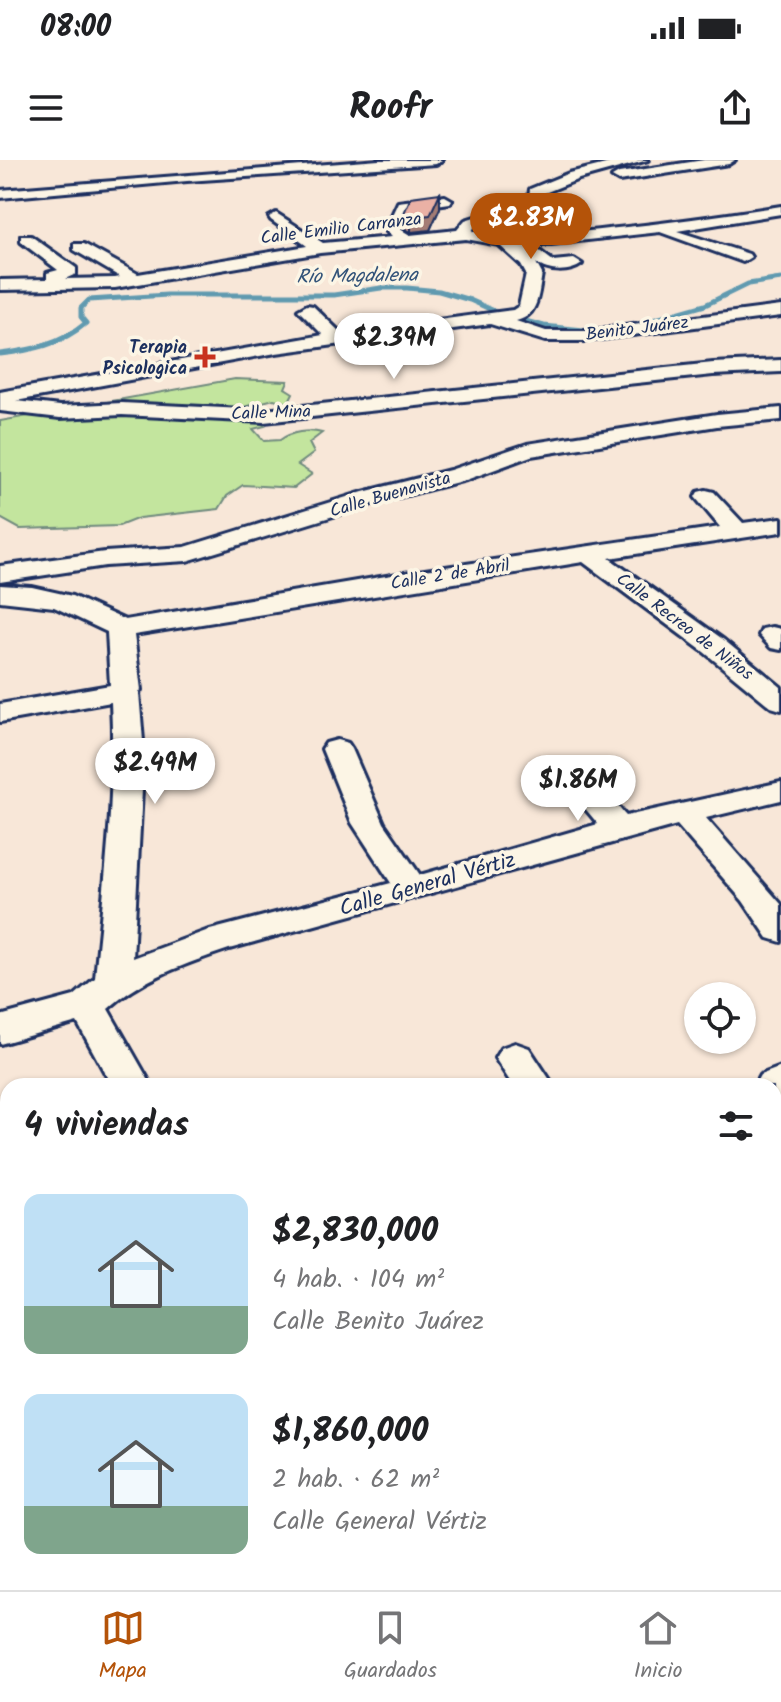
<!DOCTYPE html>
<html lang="es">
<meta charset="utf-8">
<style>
:root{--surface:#fff;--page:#f2f2f2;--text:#202124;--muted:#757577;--line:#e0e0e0;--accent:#b45309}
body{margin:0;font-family:Kalam,sans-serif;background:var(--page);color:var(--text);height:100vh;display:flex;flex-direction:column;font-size:30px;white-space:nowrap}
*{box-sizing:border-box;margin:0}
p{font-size:26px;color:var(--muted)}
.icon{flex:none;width:44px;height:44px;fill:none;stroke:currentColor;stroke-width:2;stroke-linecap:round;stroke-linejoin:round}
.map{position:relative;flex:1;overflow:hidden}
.sheet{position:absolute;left:0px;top:918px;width:782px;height:512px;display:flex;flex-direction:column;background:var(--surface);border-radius:24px 24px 0 0;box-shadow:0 2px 6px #0004}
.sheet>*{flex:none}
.buttons{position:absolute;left:684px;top:822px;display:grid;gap:16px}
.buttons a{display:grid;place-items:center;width:72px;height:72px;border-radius:50%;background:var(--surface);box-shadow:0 2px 6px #0004;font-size:40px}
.price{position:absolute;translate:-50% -68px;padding:0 18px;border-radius:28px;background:#fff;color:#222;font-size:26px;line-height:52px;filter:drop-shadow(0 2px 4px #0008)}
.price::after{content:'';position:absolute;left:50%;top:48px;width:24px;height:18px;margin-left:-12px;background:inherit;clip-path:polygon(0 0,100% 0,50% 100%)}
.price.selected{background:var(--accent);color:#fff}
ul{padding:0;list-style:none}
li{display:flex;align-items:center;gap:24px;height:200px;padding:0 24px}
li span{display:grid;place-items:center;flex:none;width:224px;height:160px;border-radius:16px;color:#555}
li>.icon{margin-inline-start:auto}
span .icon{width:96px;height:96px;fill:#fffc;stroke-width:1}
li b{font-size:34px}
h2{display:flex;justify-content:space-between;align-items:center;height:96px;padding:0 24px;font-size:34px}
.status{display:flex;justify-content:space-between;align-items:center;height:56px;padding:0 40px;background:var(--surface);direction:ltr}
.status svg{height:22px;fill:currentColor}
header{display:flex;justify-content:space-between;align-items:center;height:104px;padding:0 24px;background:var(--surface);font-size:36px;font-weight:800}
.dock{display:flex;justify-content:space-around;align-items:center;height:112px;border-top:2px solid var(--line);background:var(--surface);font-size:22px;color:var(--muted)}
.dock a{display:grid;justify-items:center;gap:4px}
.dock .selected{color:var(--accent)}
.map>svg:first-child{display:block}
.green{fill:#c3e59e;stroke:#6f8a7e;stroke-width:2}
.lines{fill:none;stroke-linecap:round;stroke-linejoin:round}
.stream-far1{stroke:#619ab0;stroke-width:4}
.stream{stroke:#619ab0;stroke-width:5}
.minor-casing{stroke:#1b2f5e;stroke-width:6}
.minor{fill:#fcf5e5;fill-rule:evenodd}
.wall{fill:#c9988e;stroke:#1b2f5e;stroke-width:2}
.shaded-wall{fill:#a47c74;stroke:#1b2f5e;stroke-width:2}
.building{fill:#eab1a5;stroke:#1b2f5e;stroke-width:2}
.poi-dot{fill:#c8321e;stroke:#fcf5e5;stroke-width:3}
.labels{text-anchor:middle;stroke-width:7;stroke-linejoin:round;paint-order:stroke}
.far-street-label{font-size:18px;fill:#1b2f5e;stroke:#fcf5e5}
.far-poi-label{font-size:18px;font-weight:bold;fill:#1b2f5e;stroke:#fcf5e5;text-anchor:end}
.far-water-label{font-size:20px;font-style:italic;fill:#325379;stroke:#fcf5e5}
.street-label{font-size:22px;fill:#1b2f5e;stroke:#fcf5e5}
</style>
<div class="status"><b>08:00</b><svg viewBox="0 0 49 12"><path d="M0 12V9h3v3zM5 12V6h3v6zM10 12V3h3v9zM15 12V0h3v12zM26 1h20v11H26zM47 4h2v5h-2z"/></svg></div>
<header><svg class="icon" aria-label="menu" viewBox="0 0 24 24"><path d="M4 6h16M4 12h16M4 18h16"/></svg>Roofr<svg class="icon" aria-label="share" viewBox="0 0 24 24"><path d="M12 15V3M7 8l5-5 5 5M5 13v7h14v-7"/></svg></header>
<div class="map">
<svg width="781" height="1430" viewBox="0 0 781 1430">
<rect width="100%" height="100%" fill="#f8e7d8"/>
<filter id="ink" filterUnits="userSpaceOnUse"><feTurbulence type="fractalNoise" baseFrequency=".0125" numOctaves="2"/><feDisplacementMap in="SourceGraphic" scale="16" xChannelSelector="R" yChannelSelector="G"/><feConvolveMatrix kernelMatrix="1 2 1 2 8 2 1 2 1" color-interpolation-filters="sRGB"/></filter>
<g filter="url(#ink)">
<path class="green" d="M235 219 288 221 285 228 293 233 288 243 274 239 247 246 265 266 253 269 264 281 280 280C290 272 309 269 322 273L309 283 314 293 298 305 312 314 294 328 243 325 227 336 219 349 139 358 119 366 20 369 0 358V261Z"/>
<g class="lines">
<polyline class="stream-far1" points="772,120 781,119"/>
<g class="stream">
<polyline points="625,168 705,145 748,124 781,119"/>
<path d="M0 194C33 190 60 185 86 163L81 157V148L89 140 167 135H334L381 128H407L439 131 470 140 503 155 544 166 594 171"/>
</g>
<defs>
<g id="minor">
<polygon points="379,0 442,0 436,4 187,21 0,38 0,30"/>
<path d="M622 0H648L579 19 542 34 541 41 532 48 475 66 472 71C518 80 562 74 608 69 666 63 723 55 781 46V54L677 71 749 94 751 97 743 102 660 72 533 86 553 101 574 99 582 104C570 113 548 113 536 103L542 114C538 134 539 156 516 161L546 171H586L781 146V156L586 181H545L490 164 276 193 16 241 60 246 122 243 264 250 713 203 781 200V212L713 215 264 262 122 255 60 258 0 251V232L5 231 323 175 298 150 307 145 313 146 341 173 513 150 519 146 526 114 521 105 499 85 466 79 320 93 115 128 0 130V120L47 119V113L58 110 21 82V76H31L76 108V114L65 119 115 118 120 117 74 90V84H84L138 114 307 86 271 60 269 57 276 53 323 83 392 77 385 70 398 42 445 36 452 40 450 43 409 49 400 69 410 75 457 70 465 60 522 42 529 37 530 29 569 13Z"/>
<polygon points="704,0 735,0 729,4 619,21 612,17 619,13"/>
<polygon points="781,248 781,260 717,266 531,296 466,320 379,342 187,401 105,406 0,422 0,406 105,392 185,387 363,332 450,310 527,284 717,254"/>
<path d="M706 330 714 332 743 363 781 358V372L609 398 724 480 781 527V550L771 547 704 492 583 402 134 475 141 530 139 533 144 593 133 798 206 771 391 723 352 663 322 589 326 583 337 580 348 583 352 589 384 663 420 715 598 664 563 622 568 615C595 609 610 638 626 656L781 622V640L706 658 781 744V782L768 778 743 741 677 665 229 789C186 804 142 818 108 849L152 926H112L77 862 0 884V856L74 836 95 818C104 726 116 634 111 542L0 562V544L110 525 107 472 54 447 0 441V425L32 427 72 436 125 460 404 413 720 367 695 337 698 332Z"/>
<polygon points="772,467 781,469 781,490 771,488 759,475 762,469"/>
<polygon points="515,883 529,888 554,926 513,926 495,898 501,888"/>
<polygon points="781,907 781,976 774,974 774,926 754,926 760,915"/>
<polygon points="8,999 8,1034 0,1036 0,1001"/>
<polygon points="8,1192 8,1236 0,1240 0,1194"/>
<polygon points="781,1316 781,1369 774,1372 774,1319"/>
<polygon points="700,1422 758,1422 762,1430 703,1430"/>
</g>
</defs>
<use href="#minor" class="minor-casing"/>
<use href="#minor" class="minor"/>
</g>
<polygon class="wall" points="440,33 440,48 430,70 411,72 404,68 404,53"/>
<polygon class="shaded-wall" points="440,33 440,48 430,70 411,72 411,57"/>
<polygon class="building" points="440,33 430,55 411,57 404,53 411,37"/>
</g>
<path class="poi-dot" d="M201 185h8v8h8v8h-8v8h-8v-8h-8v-8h8z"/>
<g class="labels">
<g class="far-street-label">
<text transform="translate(341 68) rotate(-7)" y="6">Calle Emilio Carranza</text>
<text transform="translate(637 168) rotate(-7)" y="6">Benito Juárez</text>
<text transform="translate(271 252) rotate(-2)" y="6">Calle Mina</text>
<text transform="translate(390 334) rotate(-16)" y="6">Calle Buenavista</text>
<text transform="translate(450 414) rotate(-9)" y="6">Calle 2 de Abril</text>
<text transform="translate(685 466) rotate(37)" y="6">Calle Recreo de Niños</text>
</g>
<g class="far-poi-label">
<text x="187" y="193">Terapia<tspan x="187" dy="21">Psicologica</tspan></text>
</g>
<g class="far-water-label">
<text transform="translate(357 115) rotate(-1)" y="7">Río Magdalena</text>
</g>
<g class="street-label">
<text transform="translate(427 723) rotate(-16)" y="8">Calle General Vértiz</text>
</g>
</g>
</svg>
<div class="buttons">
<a><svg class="icon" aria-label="locate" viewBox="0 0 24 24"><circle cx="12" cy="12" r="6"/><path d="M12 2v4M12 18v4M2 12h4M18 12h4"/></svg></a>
</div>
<b class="price selected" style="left:531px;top:101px">$2.83M</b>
<b class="price" style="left:394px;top:221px">$2.39M</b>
<b class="price" style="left:155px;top:646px">$2.49M</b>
<b class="price" style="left:578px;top:663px">$1.86M</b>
<section class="sheet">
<h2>4 viviendas<svg class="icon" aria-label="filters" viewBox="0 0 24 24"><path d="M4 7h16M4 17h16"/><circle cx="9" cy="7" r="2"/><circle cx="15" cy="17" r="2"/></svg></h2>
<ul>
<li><span style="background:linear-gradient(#bfe0f5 70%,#7fa58c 0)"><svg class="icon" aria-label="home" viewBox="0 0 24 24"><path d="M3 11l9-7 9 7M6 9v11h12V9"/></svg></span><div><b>$2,830,000</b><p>4 hab. · 104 m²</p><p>Calle Benito Juárez</p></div></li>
<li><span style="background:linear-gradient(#bfe0f5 70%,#7fa58c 0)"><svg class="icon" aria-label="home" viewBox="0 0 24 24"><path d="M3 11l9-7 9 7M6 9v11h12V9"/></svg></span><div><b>$1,860,000</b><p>2 hab. · 62 m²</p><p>Calle General Vértiz</p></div></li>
</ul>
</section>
</div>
<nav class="dock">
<a class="selected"><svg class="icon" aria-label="map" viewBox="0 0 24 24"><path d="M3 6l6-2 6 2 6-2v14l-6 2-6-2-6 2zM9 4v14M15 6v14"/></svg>Mapa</a>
<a><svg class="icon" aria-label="saved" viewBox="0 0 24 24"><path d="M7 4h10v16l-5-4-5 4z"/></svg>Guardados</a>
<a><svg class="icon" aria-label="home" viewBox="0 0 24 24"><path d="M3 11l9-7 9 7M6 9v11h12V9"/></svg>Inicio</a>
</nav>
